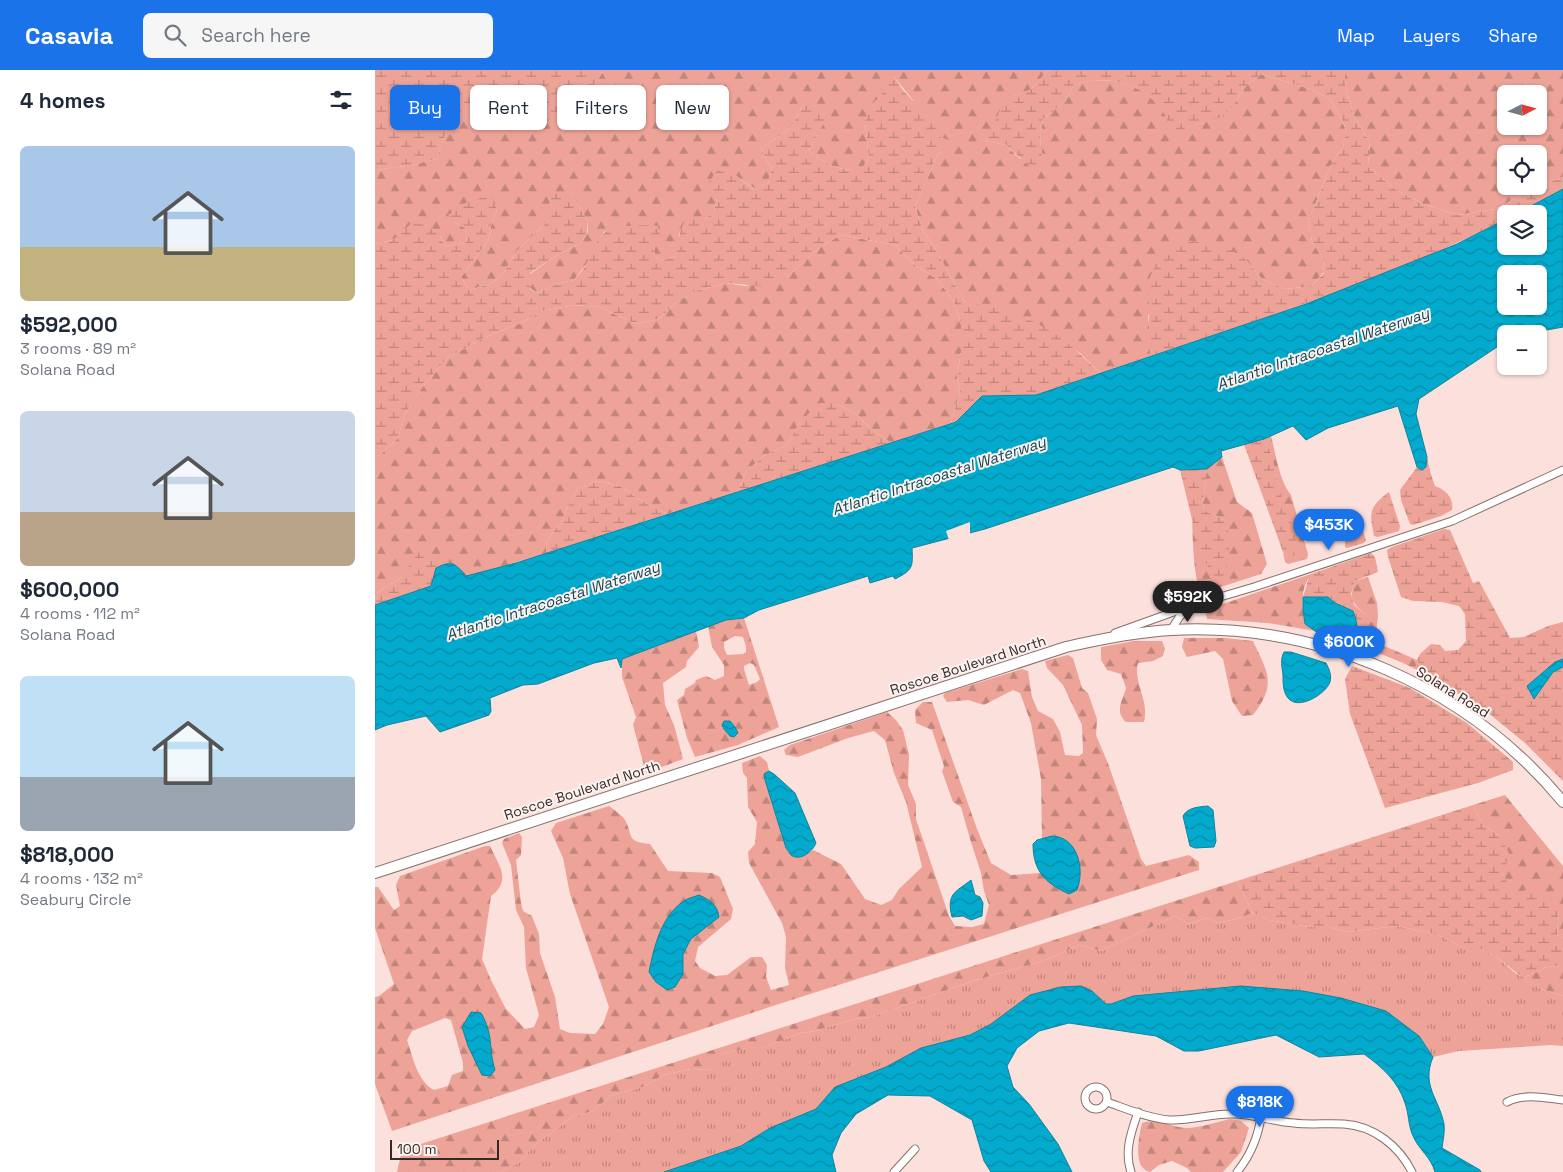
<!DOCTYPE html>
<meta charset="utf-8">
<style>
:root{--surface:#fff;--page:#f6f6f7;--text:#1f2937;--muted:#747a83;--accent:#1a73e8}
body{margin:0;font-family:"Space Grotesk",sans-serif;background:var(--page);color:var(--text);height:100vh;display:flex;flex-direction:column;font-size:19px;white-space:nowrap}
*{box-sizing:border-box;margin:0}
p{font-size:16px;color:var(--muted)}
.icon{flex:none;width:28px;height:28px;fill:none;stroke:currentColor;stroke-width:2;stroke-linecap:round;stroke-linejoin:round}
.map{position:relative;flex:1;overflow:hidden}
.details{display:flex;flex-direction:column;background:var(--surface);width:375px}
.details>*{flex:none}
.top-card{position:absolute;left:15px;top:15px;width:475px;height:45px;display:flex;gap:10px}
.needle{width:32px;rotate:84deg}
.buttons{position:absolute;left:1122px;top:15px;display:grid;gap:10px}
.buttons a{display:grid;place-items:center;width:50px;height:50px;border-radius:8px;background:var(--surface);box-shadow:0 1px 4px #0004;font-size:25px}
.scale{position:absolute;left:15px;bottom:12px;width:109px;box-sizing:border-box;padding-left:5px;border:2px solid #332927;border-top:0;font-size:14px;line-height:18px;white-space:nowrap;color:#332927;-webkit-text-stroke:4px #fcf2f0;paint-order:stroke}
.price{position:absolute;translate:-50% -42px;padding:0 11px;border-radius:18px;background:var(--accent);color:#fff;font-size:16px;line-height:32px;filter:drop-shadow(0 1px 2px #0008)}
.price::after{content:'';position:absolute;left:50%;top:30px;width:15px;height:11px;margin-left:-8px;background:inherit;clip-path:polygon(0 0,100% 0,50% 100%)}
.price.on{background:#222;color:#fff}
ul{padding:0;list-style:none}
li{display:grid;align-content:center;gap:10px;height:265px;padding:0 20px}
li span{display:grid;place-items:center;height:155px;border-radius:8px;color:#555}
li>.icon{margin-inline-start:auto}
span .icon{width:90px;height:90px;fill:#fffc;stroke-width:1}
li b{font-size:21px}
h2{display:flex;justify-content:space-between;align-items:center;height:60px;padding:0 20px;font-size:21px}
.pill{padding:0 18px;border-radius:8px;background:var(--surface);box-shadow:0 1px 4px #0004;font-size:18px;line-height:45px}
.pill.on{background:var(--accent);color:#fff}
header{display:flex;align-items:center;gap:30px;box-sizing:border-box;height:70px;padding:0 25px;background:var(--accent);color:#fff}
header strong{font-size:24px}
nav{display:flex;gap:28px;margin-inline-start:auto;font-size:18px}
.search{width:350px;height:45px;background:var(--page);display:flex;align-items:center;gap:12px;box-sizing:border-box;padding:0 18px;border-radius:8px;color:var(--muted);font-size:19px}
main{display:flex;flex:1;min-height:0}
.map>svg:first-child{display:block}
.grass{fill:url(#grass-tufts)}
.forest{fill:url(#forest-firs);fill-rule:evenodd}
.wetland{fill:url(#wetland-marsh)}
.water{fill:url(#water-waves);stroke:#11849c;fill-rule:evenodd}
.pier{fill:#fbe0dc}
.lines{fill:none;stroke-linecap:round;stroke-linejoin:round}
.street-casing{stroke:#87706c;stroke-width:9}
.secondary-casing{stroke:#87706c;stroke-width:12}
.street{stroke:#fff;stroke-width:7}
.secondary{stroke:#fff;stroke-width:10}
.labels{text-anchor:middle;stroke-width:4;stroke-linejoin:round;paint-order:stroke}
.street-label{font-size:14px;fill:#332927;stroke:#fcf2f0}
.water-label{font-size:15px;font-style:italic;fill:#0c4756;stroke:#fcf2f0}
</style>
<header>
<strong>Casavia</strong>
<div class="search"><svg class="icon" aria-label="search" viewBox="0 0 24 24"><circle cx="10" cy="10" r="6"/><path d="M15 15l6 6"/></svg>Search here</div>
<nav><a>Map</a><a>Layers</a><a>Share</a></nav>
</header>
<main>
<section class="details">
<h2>4 homes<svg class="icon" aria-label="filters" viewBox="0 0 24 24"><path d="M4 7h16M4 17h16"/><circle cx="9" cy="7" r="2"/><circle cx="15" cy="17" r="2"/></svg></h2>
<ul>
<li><span style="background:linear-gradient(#a9c7e8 65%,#c2b280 0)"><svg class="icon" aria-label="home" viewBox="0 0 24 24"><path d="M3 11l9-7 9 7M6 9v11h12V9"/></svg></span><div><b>$592,000</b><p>3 rooms · 89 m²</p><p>Solana Road</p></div></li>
<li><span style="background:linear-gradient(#c9d6e8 65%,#b9a48a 0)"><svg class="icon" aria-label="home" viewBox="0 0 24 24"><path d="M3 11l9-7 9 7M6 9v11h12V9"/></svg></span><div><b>$600,000</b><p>4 rooms · 112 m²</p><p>Solana Road</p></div></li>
<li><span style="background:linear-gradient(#bfe0f5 65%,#9aa5b1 0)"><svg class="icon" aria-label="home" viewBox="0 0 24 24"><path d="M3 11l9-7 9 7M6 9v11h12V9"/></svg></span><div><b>$818,000</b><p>4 rooms · 132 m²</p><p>Seabury Circle</p></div></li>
</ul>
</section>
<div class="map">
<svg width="1188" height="1102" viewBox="0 0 1188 1102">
<defs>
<pattern id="grass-tufts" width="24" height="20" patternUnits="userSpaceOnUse" patternTransform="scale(1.25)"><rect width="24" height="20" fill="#eea398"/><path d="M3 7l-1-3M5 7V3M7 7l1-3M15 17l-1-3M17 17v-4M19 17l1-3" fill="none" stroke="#c1857c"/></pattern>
<pattern id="forest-firs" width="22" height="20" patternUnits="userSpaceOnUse" patternTransform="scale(1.25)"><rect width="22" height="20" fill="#eea398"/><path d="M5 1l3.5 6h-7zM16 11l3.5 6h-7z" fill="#c1857c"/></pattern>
<pattern id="wetland-marsh" width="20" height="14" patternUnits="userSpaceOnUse" patternTransform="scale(1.25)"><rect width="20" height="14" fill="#eea398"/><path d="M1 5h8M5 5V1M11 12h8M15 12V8" fill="none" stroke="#c1857c"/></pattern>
<pattern id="water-waves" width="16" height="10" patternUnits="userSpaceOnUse" patternTransform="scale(1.25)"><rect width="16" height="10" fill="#02abce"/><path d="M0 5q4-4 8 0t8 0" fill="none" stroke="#058ba7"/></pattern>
</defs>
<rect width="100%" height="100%" fill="#fbe0dc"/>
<polygon class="grass" points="878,843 894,850 934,857 954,857 971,862 1022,856 1061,864 1089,878 1104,878 1122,887 1139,902 1166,919 1188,926 1188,976 1176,975 1084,981 1058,987 1044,966 808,922 758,926 736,934 731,934 717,921 616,954 595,965 546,978 511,997 460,1017 441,1039 395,1058 366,1076 289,1102 125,1102 143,1093 162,1073 197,1047 218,1041 237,1025 268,1017 288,1005 316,999 338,1000 347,984 371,978 388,978 426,963 440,961 480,949 496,947 601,910 668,891 704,875 726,881 800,846 814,854 831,848 843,853 861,849"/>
<g class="forest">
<path d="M229 0H674L655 20 639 26 611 71 631 75 645 89 668 88 665 70 668 49 690 31 699 15C731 3 773 14 791 45 793 49 793 55 793 60L829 53 860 33 869 18 886 4 935 19 955 29 962 40 971 60 968 77 956 95 933 152 937 171 948 189 949 202 937 216 909 219 886 208 867 185 773 245 776 268 775 286 725 303 705 283 653 249 589 231 560 178 548 161 540 136 563 84 580 73 562 66 542 35 519 7 507 13V25L490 53 494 88 486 100C463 101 452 95 434 81L442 65 428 35 416 57 409 63 386 78 392 92 397 97 393 113 380 119 361 106 342 128 339 142 330 149H315L304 164V173L301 186 286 191 280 186V178L259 156 246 157 229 162 222 173 212 193 199 210 185 213 162 223 155 218V204L176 189 207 172 213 161 212 150 196 122 173 139V151L141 182 128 204 115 214 94 220 86 207 113 171 116 156 122 139 79 152 90 158 92 172 71 176 65 166 23 167 7 174 0 173V100L31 96 62 89 71 62 86 40 112 42 145 52 209 31Z"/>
<path d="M969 0H1188V107L1155 120 1121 139 1083 145 1048 134 1020 119 993 96 995 72 980 49 971 19ZM1131 24H1164V56H1131ZM1131 84H1164V116H1131Z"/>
<polygon points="466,165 520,175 541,196 562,209 578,230 586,254 586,282 582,307 585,321 576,353 516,373 495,358 480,343 460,333 425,352 412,375 387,387 372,401 362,422 292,444 265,430 245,416 224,411 203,418 192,438 188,450 175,466 171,477 172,483 91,507 82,496 75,493 31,500 24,509 0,524 0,387 5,385 23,368 29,346 46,319 73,287 111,267 148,252 167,241 199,235 224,237 261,254 284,249 299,234 320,221 351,213 370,216 412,207 445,177"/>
<path d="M896 366C901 384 904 410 916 425L933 484 932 489 913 494 910 492 908 482 913 487C909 446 906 406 889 369Z"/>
<path d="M847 387 862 432 877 443 892 494 886 504 827 523C818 511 818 467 817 450L827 481 850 450 829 440 828 433 832 399Z"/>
<path d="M939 503C924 514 927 538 930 554L940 561 893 553 832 549 831 542 842 536Z"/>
<path d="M993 507 1002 533 1003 546 1001 562 1007 575 1042 590 1056 607 1028 593 989 577 991 565V545C976 532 974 529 980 511Z"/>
<path d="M369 548 404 657 363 675 320 687 312 668 302 630 309 625 310 619 320 613 321 610 331 606 340 610 349 606V595L337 577 333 556 351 550ZM360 566 368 567 371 576V582L368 584 352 585 349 578V572ZM375 593 379 595 385 609 382 612 374 615 369 599V596Z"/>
<polygon points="321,561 324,577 312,591 311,597 288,613 290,635 299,655 308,689 271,703 258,655 261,647 247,607 247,589"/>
<path d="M809 568H850L878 571C893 603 902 614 878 645L867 646 857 631 848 589 840 581 812 587 807 577Z"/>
<path d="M759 571H787L790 579 788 586 778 591 763 593C758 613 775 632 769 652H751C739 641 748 630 751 618L746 604 732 600 726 590V577Z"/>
<path d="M693 585 698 588 707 618 713 623 722 649 721 665 734 696 766 789 771 796 814 785 824 792V800L407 933 17 1061 0 1014V927L4 926 19 914 0 858V817H3L19 840 25 836 21 815 25 806 110 776H115C124 796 137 810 116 826L107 889 116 910 131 939 150 959 159 957 164 945 151 898 149 857 141 840 136 795 127 773 129 769 144 763 147 767 146 785 141 790 146 833 148 841 157 846 164 864 165 883 180 927 185 959 195 963 220 964 228 954 234 937 195 824 188 788 176 761 181 753 234 736C239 740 247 745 250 750 259 767 250 771 275 774L293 801 337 803 345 807 358 839 356 849 323 877 320 891 325 898 340 906 352 905 376 887H387L392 895 391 907 396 920 414 915 410 898 411 867 407 853 374 793 373 782 380 774 382 752 373 737 372 708 368 703 367 693 385 686 392 692 394 701 390 704V710L411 777 416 785 428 786 438 780 466 794 490 829 506 835 517 830 524 819 547 797 531 732 519 703 510 670 499 661 473 668 423 687 411 685 409 680 415 675 512 642 521 650 528 660 534 685 533 715 541 734V749L574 846 580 856 597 857 609 854 614 835 609 821 606 803 595 769 586 737 578 732 567 701 569 696 557 660 541 653 540 640 548 632H557L602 759 616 793 636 805 665 803 682 818 677 766 667 769 666 709 656 653 645 623 638 620 609 635 593 630 572 632 568 626 570 623 647 599 653 601 657 627 663 641 678 649 685 662 690 685 704 686 708 683 707 655 688 615 672 598 670 591ZM324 825 327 859 316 869 308 884ZM70 948 76 950 88 993V1001L77 1005 73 1016 59 1020C42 1011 38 987 32 970L37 961Z"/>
<polygon points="1130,725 1188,796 1188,869 1182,864 1184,842 1152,820 1138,824 1128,805 1124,765 1109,756 1098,735"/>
<polygon points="862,811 878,843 861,849 843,853 831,848 814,854 800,846 726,881 704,875 668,891 601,910 496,947 480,949 440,961 426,963 388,978 371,978 347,984 345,994 338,1000 316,999 288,1005 268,1017 237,1025 218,1041 197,1047 162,1073 143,1093 125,1102 22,1102 27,1080"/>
<polygon points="1188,896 1188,926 1166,919 1148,908 1171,897"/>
<path d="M855 1049 866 1051 874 1058 866 1082 848 1102H816L812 1098 797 1091 784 1095 775 1102C757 1098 764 1066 767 1053 780 1048 797 1057 811 1058 825 1058 841 1052 855 1049Z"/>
</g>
<g class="wetland">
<polygon points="0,0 229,0 209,31 177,52 145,52 112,42 87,41 71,62 62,89 31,96 0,100"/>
<path d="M674 0H969L971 19 980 49 995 72 993 96 1020 119 1048 134 1083 145 1121 139 1155 120 1188 107V119L1141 144H1131V149C1018 207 896 246 775 286L773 212 784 185 808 170 836 173 867 185 886 208 909 219 937 216 949 203 948 189 937 171 933 152 956 95 968 77 971 59 962 40 955 29 935 19 886 4 869 18 860 33 847 47 829 53 811 57 800 69C798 66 794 63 793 60 791 55 793 49 790 45 772 14 731 3 699 15L690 31 668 49 665 70 668 88 658 100 631 75 611 71 626 38 639 26 655 20Z"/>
<path d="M519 7 528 20 559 53 562 66 581 73 563 84 540 136 548 161 560 178 589 231C610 236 634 240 653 249 681 261 704 282 725 303L661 325 607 326 581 352 576 353 585 321 582 307 586 282V254L578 230 562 209 541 196 520 175 466 165 445 177 412 207 393 217 351 213 320 221 299 234 284 249 261 254 224 237 199 235 167 241 148 252 111 267 73 287 46 319 29 346 23 368 5 385 0 387V173C16 175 26 164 36 153 57 155 60 157 71 176L92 172 90 158 79 152 73 145 92 132 116 125 122 139 116 156 113 171 86 207 94 220 115 214 128 204 141 182 173 151V139L176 124 196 122 212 150V162L207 172 176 189 155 203V219L162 223 185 213 199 210C204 204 210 198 213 191 218 182 221 170 229 163 239 155 271 154 283 156L286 170 280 178V186L286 191 301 186C303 177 304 152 314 149 319 148 325 149 330 149L339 142 342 128 331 117 342 100 361 106 379 119 393 113 397 97 392 92 386 78 409 63 416 57 428 35H444L452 48 442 65 434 81C452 95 463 101 486 100L494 88 490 53 494 36 507 25 506 12Z"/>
<polygon points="444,333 460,333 480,343 495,358 516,373 362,422 372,401 387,387 412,375 425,352"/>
<polygon points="889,369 897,386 906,424 923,474 920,485 913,487 908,482 870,377 868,374"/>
<path d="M1052 387 1056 405 1060 416C1071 420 1079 428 1077 440L1066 446 1038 455 1035 454 1026 430 1025 420 1042 397 1047 400 1051 397Z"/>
<path d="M832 399 828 433 829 440 850 450C857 470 855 488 849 509 848 508 842 507 841 507 825 497 811 421 805 400Z"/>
<polygon points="224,411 245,416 265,430 292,444 172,483 171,477 175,466 188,450 192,438 203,418"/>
<path d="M1014 422 1025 456 1024 461 1003 467 999 466C994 442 994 437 1014 422Z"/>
<polygon points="985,459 988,461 991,470 989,473 972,478 970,477 970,469 975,463"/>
<polygon points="1069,459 1075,460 1098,513 1104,511 1135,568 1149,567 1173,556 1188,552 1188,589 1180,592 1152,616 1159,628 1178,602 1188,597 1188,711 1151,674 1111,641 1056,607 1042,590 1045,584 1056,574 1065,575 1070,581 1083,580 1091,571 1090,544 1084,536 1067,532 1038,531 1026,527 1013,487 1012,480 1017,477"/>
<polygon points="44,482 54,483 75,493 71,493 56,516 0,535 0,524 24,509"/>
<polygon points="996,483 1000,487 1003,502 980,511 976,524 979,535 991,545 992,552 989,577 982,576 981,550 953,527 928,527 934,507 939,503"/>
<polygon points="977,596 1035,618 1092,653 1138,692 1138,700 1103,713 1010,738 975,644 970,609"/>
<polygon points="1098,735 1109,756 1124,765 1134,783 1128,805 1138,823 1152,820 1173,823 1184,842 1182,864 1188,869 1188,896 1171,897 1148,908 1122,887 1104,878 1089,878 1061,864 1022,856 971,862 954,857 934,857 894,850 878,843 862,811"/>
</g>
<g class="water">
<path d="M1188 119V257L1151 264H1131V271L1044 329 1041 344 1052 387 1051 397 1047 400 1042 397 1023 336 953 358 931 370 918 356 889 369 846 381 847 387 832 399 805 400 798 397 610 459 537 478C538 497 538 500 520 509L518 506 495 513 493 506 384 540 369 548 351 550 247 589 246 598 242 588 219 593 163 614 148 615 115 628 116 641 114 645 65 662 51 646 12 655 0 660V535L56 516 61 498C77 490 80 493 91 506L141 493 581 352 607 326 661 325 931 234 1082 174 1131 149V176H1164V144H1141ZM1131 204H1164V236H1131Z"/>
<path d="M928 527H953L960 533 978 541C983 553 983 563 982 576L940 561 930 554 928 540Z"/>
<path d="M909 582H916L951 593C954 599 957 605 955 612 951 624 923 641 913 628 908 622 908 613 908 605 907 597 905 590 909 582Z"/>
<polygon points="1188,589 1188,597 1178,602 1159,629 1152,616 1180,592"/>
<polygon points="349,651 355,651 360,657 363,663 359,667 355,666 349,659 347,655"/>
<path d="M394 701 399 704 420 723 441 773C438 781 425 792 416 785 414 783 413 780 411 778L390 710 389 704Z"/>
<path d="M833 736 838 740 841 771 839 777 820 778 815 776 808 746C813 737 824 737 833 736Z"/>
<path d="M677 766C703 767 710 799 702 820L694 824C670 813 658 801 658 774L662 770Z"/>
<path d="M596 810 600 825 605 827 608 833 607 846 596 850 588 846 577 847C571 823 581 822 596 810Z"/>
<path d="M324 825C335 830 342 834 344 847L316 869 308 884V904L300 917 292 920 281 912 274 902C279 877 286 846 309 831 313 828 319 827 324 825Z"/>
<path d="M706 916 717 921 731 934H736L758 926 866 916 928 921 966 928 1011 941 1044 966 1058 987C1046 1016 1064 1028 1069 1054 1070 1062 1068 1070 1067 1078L1105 1100 1106 1102H1060C1056 1087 1044 1080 1038 1066 1033 1055 1034 1044 1030 1033 1023 1011 1007 997 989 984L944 987 901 965 824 981H809L781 966 694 953 664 961 642 978 632 996 638 1017 654 1034 683 1074 697 1102H616L609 1091 597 1050 555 1026 513 1025 481 1044 466 1063 457 1085 461 1102H289L366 1076 395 1058 441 1039 460 1017 511 997 546 978 595 965 616 954 655 925 686 917Z"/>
<path d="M96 942 106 943C119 965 113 977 120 1000L115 1006 107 1005 93 976 87 957Z"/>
</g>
<polygon class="pier" points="595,452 595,465 574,470 571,461"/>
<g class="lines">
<defs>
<g id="street">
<polyline points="796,560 805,546 813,539"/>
<polyline points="740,563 818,535 879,517 1077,451 1188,400"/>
<circle cx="721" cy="1028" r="11"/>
<path d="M732 1032C752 1039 773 1048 794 1050 815 1051 834 1044 855 1044 877 1043 897 1052 919 1053 935 1055 952 1053 969 1054 999 1056 1024 1076 1037 1102"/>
<path d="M1132 1032C1149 1023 1170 1028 1188 1030"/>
<polyline points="519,1102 540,1079"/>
<path d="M756 1102C749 1081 756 1063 763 1042"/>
<path d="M862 1102C875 1086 883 1067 886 1047"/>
</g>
<path id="secondary" d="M0 803 691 577C726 569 760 562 796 560 945 552 1093 617 1188 732"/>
</defs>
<use href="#street" class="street-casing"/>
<use href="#secondary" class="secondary-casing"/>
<use href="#street" class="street"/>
<use href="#secondary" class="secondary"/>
</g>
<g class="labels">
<g class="street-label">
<text transform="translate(593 595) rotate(-18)" y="5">Roscoe Boulevard North</text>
<text transform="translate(1078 622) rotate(32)" y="5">Solana Road</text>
<text transform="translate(207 720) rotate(-18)" y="5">Roscoe Boulevard North</text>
</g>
<g class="water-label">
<text transform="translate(948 279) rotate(-19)" y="5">Atlantic Intracoastal Waterway</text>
<text transform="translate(564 406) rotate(-18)" y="5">Atlantic Intracoastal Waterway</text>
<text transform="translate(178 531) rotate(-18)" y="5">Atlantic Intracoastal Waterway</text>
</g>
</g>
</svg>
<div class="buttons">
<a><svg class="needle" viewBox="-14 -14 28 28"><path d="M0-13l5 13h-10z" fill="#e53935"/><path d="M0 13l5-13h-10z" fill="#747a83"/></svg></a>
<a><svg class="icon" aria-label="locate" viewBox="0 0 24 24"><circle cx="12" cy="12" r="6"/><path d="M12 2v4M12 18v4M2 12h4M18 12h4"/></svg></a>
<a><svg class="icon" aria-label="layers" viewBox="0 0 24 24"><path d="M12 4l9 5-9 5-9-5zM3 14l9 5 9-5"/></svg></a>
<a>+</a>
<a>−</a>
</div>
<div class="scale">100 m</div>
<b class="price" style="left:954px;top:481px">$453K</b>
<b class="price on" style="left:813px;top:553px">$592K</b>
<b class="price" style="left:974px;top:598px">$600K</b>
<b class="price" style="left:885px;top:1058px">$818K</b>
<div class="top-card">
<a class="pill on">Buy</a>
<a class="pill">Rent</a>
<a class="pill">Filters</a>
<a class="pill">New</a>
</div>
</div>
</main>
